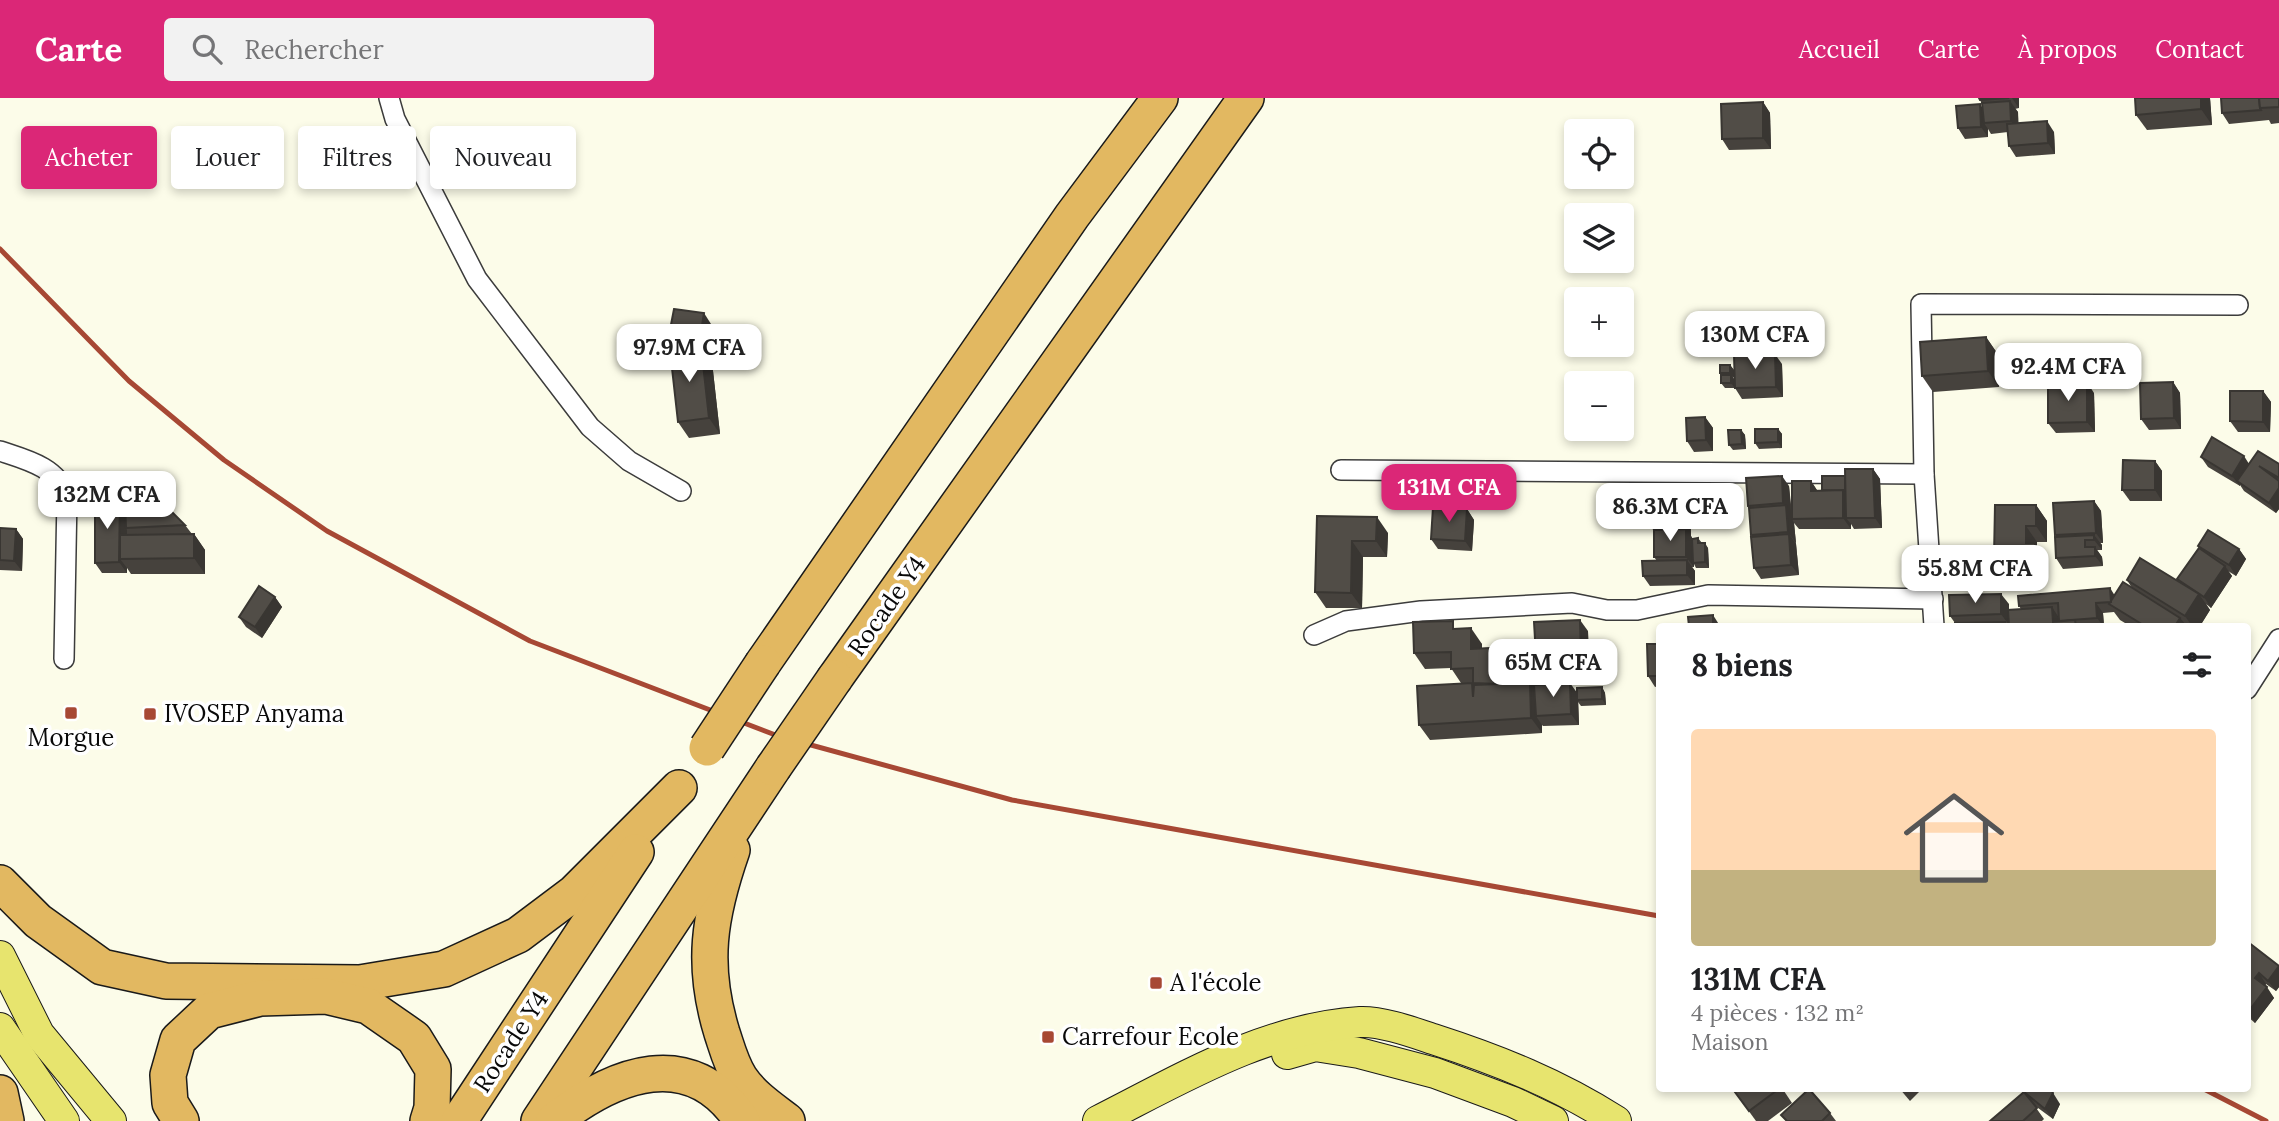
<!DOCTYPE html>
<html lang="fr">
<meta charset="utf-8">
<style>
:root{--surface:#fff;--page:#f2f2f2;--text:#202124;--muted:#757577;--accent:#db2777}
body{margin:0;font-family:Lora,serif;background:var(--page);color:var(--text);height:100vh;display:flex;flex-direction:column;font-size:26px;white-space:nowrap}
*{box-sizing:border-box;margin:0}
p{font-size:23px;color:var(--muted)}
.icon{flex:none;width:38px;height:38px;fill:none;stroke:currentColor;stroke-width:2;stroke-linecap:round;stroke-linejoin:round}
.map{position:relative;flex:1;overflow:hidden}
.details{position:absolute;left:1656px;top:525px;width:595px;height:469px;display:flex;flex-direction:column;background:var(--surface);border-radius:7px;box-shadow:0 4px 10px #0003}
.details>*{flex:none}
.top-card{position:absolute;left:21px;top:28px;width:665px;height:63px;display:flex;gap:14px}
.controls{position:absolute;left:1564px;top:21px;display:grid;gap:14px}
.controls a{display:grid;place-items:center;width:70px;height:70px;border-radius:7px;background:var(--surface);box-shadow:0 4px 10px #0003;font-size:35px}
.price{position:absolute;translate:-50% -60px;padding:0 16px;border-radius:14px;background:#fff;color:#222;font-size:23px;line-height:46px;filter:drop-shadow(0 2px 4px #0008)}
.price::after{content:'';position:absolute;left:50%;top:42px;width:21px;height:16px;margin-left:-10px;background:inherit;clip-path:polygon(0 0,100% 0,50% 100%)}
.price.selected{background:var(--accent);color:#fff}
ul{padding:0;list-style:none}
li{display:grid;align-content:center;gap:14px;height:371px;padding:0 35px}
li span{display:grid;place-items:center;height:217px;border-radius:7px;color:#555}
li>.icon{margin-inline-start:auto}
span .icon{width:126px;height:126px;fill:#fffc;stroke-width:1}
li b{font-size:30px}
h2{display:flex;justify-content:space-between;align-items:center;height:84px;padding:0 35px;font-size:30px}
.chip{padding:0 24px;border-radius:7px;background:var(--surface);box-shadow:0 4px 10px #0003;font-size:24px;line-height:63px}
.chip.selected{background:var(--accent);color:#fff}
header{display:flex;align-items:center;gap:42px;box-sizing:border-box;height:98px;padding:0 35px;background:var(--accent);color:#fff}
header strong{font-size:33px}
nav{display:flex;gap:38px;margin-inline-start:auto;font-size:24px}
.search{width:490px;height:63px;background:var(--page);display:flex;align-items:center;gap:18px;box-sizing:border-box;padding:0 24px;border-radius:7px;color:var(--muted);font-size:26px}
.map>svg:first-child{display:block}
.lines{fill:none;stroke-linecap:round;stroke-linejoin:round}
.street-casing{stroke:#3c3c3c;stroke-width:22}
.primary-casing{stroke:#1a1a1a;stroke-width:32}
.highway-casing{stroke:#1a1a1a;stroke-width:38}
.street{stroke:#fff;stroke-width:19}
.primary{stroke:#e7e46e;stroke-width:30}
.highway{stroke:#e2b861;stroke-width:35}
.rail{stroke:#a74834;stroke-width:5}
.highway-bridge-casing{stroke:#1a1a1a;stroke-width:38;stroke-linecap:butt}
.highway-bridge{stroke:#e2b861;stroke-width:35}
.wall{fill:#46423d}
.shaded-wall{fill:#393632}
.building{fill:#514d47;stroke:#393632;stroke-width:2}
.poi-dot{fill:#a74834;stroke:#fff;stroke-width:2.5}
.labels{text-anchor:middle;stroke-width:7;stroke-linejoin:round;paint-order:stroke}
.street-label{font-size:24px;fill:#090909;stroke:#fff}
.poi-label{font-size:24px;fill:#090909;stroke:#fff;text-anchor:start}
</style>
<header>
<strong>Carte</strong>
<div class="search"><svg class="icon" aria-label="search" viewBox="0 0 24 24"><circle cx="10" cy="10" r="6"/><path d="M15 15l6 6"/></svg>Rechercher</div>
<nav><a>Accueil</a><a>Carte</a><a>À propos</a><a>Contact</a></nav>
</header>
<div class="map">
<svg width="2279" height="1023" viewBox="0 0 2279 1023">
<rect width="100%" height="100%" fill="#fcfce9"/>
<g class="lines">
<defs>
<g id="street">
<polyline points="389,0 395,21 477,181 590,329 629,363 681,393"/>
<path d="M0 353C27 362 57 369 67 398L64 561"/>
<polyline points="1341,372 1924,376"/>
<polyline points="1934,528 1924,376 1921,206 2238,207"/>
<polyline points="1314,537 1346,523 1421,513 1572,505 1607,512 1637,512 1708,497 1933,501"/>
<polyline points="2247,591 2279,541"/>
</g>
<g id="primary">
<polyline points="0,858 39,936 111,1023"/>
<polyline points="0,930 64,1023"/>
<polyline points="1287,956 1315,948 1359,955 1435,975 1513,1004 1553,1023"/>
<path d="M1098 1023C1181 981 1265 930 1360 924 1381 923 1412 934 1433 941 1498 962 1558 986 1616 1023"/>
</g>
<g id="highway">
<polyline points="763,565 1072,118 1160,0"/>
<polyline points="835,580 1246,0"/>
<path d="M732 752C709 818 701 867 722 935 727 950 731 966 740 980 752 998 770 1010 787 1023"/>
<polyline points="0,785 38,823 102,869 166,883 360,885 444,871 518,837 574,795 679,690"/>
<polyline points="0,995 6,1023"/>
<polyline points="181,1023 170,1005 168,977 178,942 209,913 260,900 326,898 368,908 414,940 433,971 432,1010 428,1023"/>
<polyline points="459,1023 636,754"/>
<polyline points="539,1023 773,670"/>
<path d="M554 1023C614 976 691 945 742 1023"/>
</g>
</defs>
<use href="#street" class="street-casing"/>
<use href="#primary" class="primary-casing"/>
<use href="#highway" class="highway-casing"/>
<use href="#street" class="street"/>
<use href="#primary" class="primary"/>
<use href="#highway" class="highway"/>
<g class="rail">
<polyline points="0,151 129,283 224,362 327,433 530,543 778,638 1012,702 1659,818"/>
<polyline points="2202,990 2266,1023"/>
</g>
<defs>
<g id="highway-bridge">
<polyline points="707,650 763,565"/>
<polyline points="773,670 835,580"/>
</g>
</defs>
<use href="#highway-bridge" class="highway-bridge-casing"/>
<use href="#highway-bridge" class="highway-bridge"/>
</g>
<g class="wall">
<polygon points="1979,0 2019,0 2019,10 2015,11 2018,14 2018,25 2054,34 2055,56 2016,59 2009,48 2008,34 1991,36 1988,31 1988,39 1965,41 1958,30 1983,11 1982,6"/>
<polygon points="2135,0 2210,0 2212,27 2147,32 2136,17"/>
<polygon points="2279,0 2279,25 2271,26 2269,22 2229,26 2222,15"/>
<polygon points="1763,4 1770,15 1771,51 1729,52 1722,41"/>
<polygon points="711,226 708,245 677,248 669,237"/>
<polygon points="1986,239 1997,255 1999,289 1933,294 1922,278"/>
<polygon points="712,264 720,336 689,340 678,324"/>
<polygon points="1782,266 1783,299 1742,301 1735,290 1725,290 1721,285 1721,277 1720,275 1730,267 1734,272 1733,280 1735,282"/>
<polygon points="2173,284 2180,295 2181,331 2149,332 2141,321"/>
<polygon points="2263,293 2271,304 2270,334 2238,334 2230,323"/>
<polygon points="2094,295 2095,334 2056,335 2048,325"/>
<polygon points="1705,319 1713,330 1713,353 1694,354 1687,343"/>
<polygon points="1778,331 1782,336 1782,350 1759,351 1755,345"/>
<polygon points="1741,332 1745,337 1746,351 1733,352 1729,347"/>
<polygon points="2201,359 2249,366 2279,366 2279,411 2276,415 2244,393 2240,387 2240,388 2208,369"/>
<polygon points="2155,363 2162,373 2162,403 2130,403 2122,392"/>
<polygon points="1873,371 1880,381 1882,430 1854,431 1851,426 1851,431 1799,431 1794,425 1799,477 1761,481 1754,470 1752,439 1751,437 1749,410 1748,408 1789,388 1792,415 1811,383 1817,392 1822,392 1845,378"/>
<polygon points="1688,393 1689,402 1690,404 1691,438 1693,441 1698,440 1702,445 1708,450 1709,470 1696,470 1694,466 1694,469 1692,469 1695,473 1695,487 1650,488 1643,478 1657,463 1654,459 1654,433 1651,429 1677,394"/>
<polygon points="120,401 125,408 185,427 192,436 194,436 205,452 205,476 131,476 127,470 127,475 102,475 95,465"/>
<polygon points="2094,403 2101,413 2103,445 2100,445 2102,447 2102,452 2097,452 2102,459 2103,468 2063,471 2056,460 2057,439 2055,437"/>
<polygon points="2036,407 2047,423 2047,444 2037,444 2037,448 2046,461 2046,475 2005,474 1994,459"/>
<polygon points="1467,411 1474,422 1472,453 1438,451 1431,441"/>
<polygon points="1317,418 1388,435 1387,459 1363,459 1362,510 1326,510 1315,494"/>
<polygon points="0,430 16,431 23,441 22,473 0,472"/>
<polygon points="2198,448 2239,451 2246,461 2236,478 2228,473 2232,478 2211,510 2206,506 2210,512 2200,528 2130,528 2120,522 2114,514 2103,515 2104,528 2009,528 2008,527 2009,528 1955,525 1950,518 2009,506 2009,512 2021,511 2019,508 2115,497 2132,490 2127,482 2180,484 2177,481 2200,450"/>
<polygon points="275,499 282,509 262,540 246,529 239,519"/>
<polygon points="1458,531 1482,546 1482,550 1529,548 1536,558 1588,533 1589,567 1543,569 1540,564 1541,587 1577,594 1602,589 1605,595 1606,607 1581,608 1578,604 1579,627 1543,628 1542,627 1542,635 1430,642 1419,627 1461,585 1451,570 1425,571 1414,555"/>
<polygon points="1659,546 1659,588 1655,589 1648,578"/>
<polygon points="2247,845 2279,868 2279,889 2276,893 2266,886 2265,888 2274,900 2255,925 2247,918"/>
<polygon points="1732,990 1782,990 1792,1005 1768,1023 1756,1023"/>
<polygon points="1899,990 1923,990 1910,1003"/>
<polygon points="2024,994 2060,1006 2053,1021 2034,1007 2044,1021 2042,1023 1990,1023"/>
<polygon points="1830,1015 1836,1023 1786,1023 1781,1017"/>
</g>
<g class="shaded-wall">
<polygon points="2012,0 2019,0 2019,10"/>
<polygon points="2201,0 2210,0 2212,27 2201,11"/>
<polygon points="2010,3 2018,14 2019,34 2011,23"/>
<polygon points="1763,4 1770,15 1771,51 1763,40"/>
<polygon points="1980,6 1987,17 1984,25 1988,31 1988,39 1981,29"/>
<polygon points="2047,23 2054,34 2055,56 2048,45"/>
<polygon points="704,215 711,226 708,245 701,234"/>
<polygon points="1986,239 1997,255 1999,289 1988,273"/>
<polygon points="701,248 712,264 720,336 709,320"/>
<polygon points="1775,256 1782,266 1783,299 1776,289"/>
<polygon points="1730,267 1734,272 1734,280 1730,275"/>
<polygon points="1731,277 1735,282 1735,290 1731,285"/>
<polygon points="2087,284 2094,295 2095,334 2087,324"/>
<polygon points="2173,284 2180,295 2181,331 2174,320"/>
<polygon points="2263,293 2271,304 2270,334 2263,324"/>
<polygon points="1705,319 1713,330 1713,353 1706,342"/>
<polygon points="1778,331 1782,336 1782,350 1778,344"/>
<polygon points="1741,332 1745,337 1746,351 1742,346"/>
<polygon points="2244,358 2251,369 2237,383 2240,387 2240,388 2232,378"/>
<polygon points="2155,363 2162,373 2162,403 2155,392"/>
<polygon points="1873,371 1880,381 1882,430 1875,420"/>
<polygon points="1782,378 1789,388 1791,413 1794,418 1792,421 1794,425 1796,445 1788,434 1787,410 1783,405"/>
<polygon points="1811,383 1818,394 1811,393"/>
<polygon points="1685,387 1688,393 1689,402 1690,404 1691,438 1693,442 1694,469 1686,459 1686,432 1684,429 1683,394"/>
<polygon points="2279,390 2279,411 2276,415 2269,405"/>
<polygon points="1843,392 1851,403 1846,420 1851,426 1851,431 1843,420"/>
<polygon points="120,401 127,412 126,430 127,432 127,461 120,461 127,470 127,475 119,464"/>
<polygon points="2094,403 2101,413 2103,445 2096,435"/>
<polygon points="2036,407 2047,423 2047,444 2036,428"/>
<polygon points="1467,411 1474,422 1472,453 1465,443"/>
<polygon points="1377,419 1388,435 1387,459 1376,443"/>
<polygon points="2026,428 2037,444 2037,448 2046,461 2046,475 2026,445"/>
<polygon points="16,431 23,441 22,473 14,463"/>
<polygon points="194,436 205,452 205,476 194,460"/>
<polygon points="1789,436 1796,446 1799,477 1791,467"/>
<polygon points="2094,437 2102,447 2102,452 2094,442"/>
<polygon points="1352,443 1363,459 1362,510 1351,495"/>
<polygon points="1705,445 1708,450 1709,470 1705,464"/>
<polygon points="2095,449 2102,459 2103,468 2095,458"/>
<polygon points="2239,451 2246,461 2236,478 2229,467"/>
<polygon points="1687,462 1695,473 1695,487 1687,477"/>
<polygon points="2225,468 2232,478 2211,510 2204,499"/>
<polygon points="2110,490 2117,501 2111,504"/>
<polygon points="2001,496 2009,506 2009,527 2001,516"/>
<polygon points="2199,496 2210,512 2200,528 2192,528 2185,518"/>
<polygon points="275,499 282,509 262,540 255,529"/>
<polygon points="2096,505 2103,515 2104,528 2103,528 2097,520"/>
<polygon points="2052,509 2061,523 2053,524"/>
<polygon points="1713,517 1720,528 1713,528"/>
<polygon points="2180,520 2187,528 2175,528"/>
<polygon points="1580,522 1588,533 1589,567 1581,556"/>
<polygon points="1471,530 1482,546 1482,566 1471,551"/>
<polygon points="1529,548 1540,564 1542,618 1536,618 1542,627 1542,635 1531,620"/>
<polygon points="1570,585 1578,596 1579,627 1571,616"/>
<polygon points="1602,589 1605,595 1606,607 1602,601"/>
<polygon points="2279,869 2279,889 2276,893 2268,883"/>
<polygon points="2259,875 2266,886 2262,891 2255,880"/>
<polygon points="2267,889 2274,900 2255,925 2248,914"/>
<polygon points="2050,990 2060,1006 2053,1021 2045,1011"/>
</g>
<g class="building">
<polygon points="1979,0 2009,0 1980,2"/>
<polygon points="2135,0 2201,0 2201,11 2136,17"/>
<polygon points="2221,0 2259,0 2260,10 2261,12 2222,15"/>
<polygon points="2259,0 2279,0 2279,9 2260,10"/>
<polygon points="2010,3 2011,23 1984,25 1982,5"/>
<polygon points="1763,4 1763,40 1722,41 1721,6"/>
<polygon points="1980,6 1981,29 1958,30 1956,8"/>
<polygon points="2047,23 2048,45 2009,48 2007,26"/>
<polygon points="674,211 704,215 701,234 669,237"/>
<polygon points="1986,239 1988,273 1922,278 1920,244"/>
<polygon points="701,248 709,320 678,324 670,252"/>
<polygon points="1775,256 1776,289 1735,290 1734,257"/>
<rect x="1720" y="267" width="10" height="8"/>
<rect x="1721" y="277" width="10" height="8"/>
<polygon points="2087,284 2087,324 2048,325 2048,285"/>
<polygon points="2173,284 2174,320 2141,321 2140,285"/>
<polygon points="2230,293 2263,293 2263,324 2230,323"/>
<polygon points="1705,319 1706,342 1687,343 1686,320"/>
<polygon points="1755,331 1778,331 1778,344 1755,345"/>
<polygon points="1728,332 1741,332 1742,346 1729,347"/>
<polygon points="2212,339 2244,358 2232,378 2201,359"/>
<polygon points="2258,353 2279,366 2279,380 2259,368 2279,383 2279,390 2269,405 2237,383"/>
<polygon points="2123,362 2155,363 2155,392 2122,392"/>
<polygon points="1845,371 1873,371 1875,420 1846,420"/>
<polygon points="1782,378 1783,405 1748,408 1746,380"/>
<polygon points="1822,378 1845,378 1845,393 1822,392"/>
<polygon points="1792,383 1811,383 1811,393 1843,392 1843,420 1792,421"/>
<polygon points="1677,387 1685,387 1685,396 1683,394 1677,394"/>
<polygon points="1650,394 1683,394 1684,429 1651,429"/>
<polygon points="95,401 120,401 119,464 95,465"/>
<polygon points="161,403 185,427 126,430 125,405"/>
<polygon points="2094,403 2096,435 2055,437 2053,405"/>
<polygon points="1786,407 1788,434 1751,437 1749,410"/>
<polygon points="1995,407 2036,407 2036,428 2026,428 2026,445 2035,445 2035,459 1994,459"/>
<polygon points="1433,409 1467,411 1465,443 1431,441"/>
<polygon points="1317,418 1377,419 1376,443 1352,443 1351,495 1315,494"/>
<polygon points="0,430 16,431 14,463 0,462"/>
<polygon points="1686,431 1686,459 1654,459 1654,432"/>
<polygon points="2208,432 2239,451 2229,467 2198,448"/>
<polygon points="194,436 194,460 120,461 120,437"/>
<polygon points="1789,436 1791,467 1754,470 1751,439"/>
<polygon points="2094,437 2094,442 2085,442 2085,449 2095,449 2095,458 2056,460 2055,439"/>
<polygon points="1698,440 1698,445 1705,445 1705,464 1693,465 1692,441"/>
<polygon points="2199,450 2225,468 2204,499 2177,481"/>
<polygon points="2140,460 2199,496 2185,518 2127,482"/>
<polygon points="1687,462 1687,477 1643,478 1642,463"/>
<polygon points="2123,484 2180,520 2175,528 2145,528 2109,506"/>
<polygon points="259,488 275,499 255,529 239,519"/>
<polygon points="2110,490 2111,504 2096,505 2097,520 2059,523 2058,505 2019,508 2018,498"/>
<polygon points="2001,496 2001,516 1950,518 1949,497"/>
<polygon points="2052,509 2053,524 2075,522 2076,528 2009,528 2008,512"/>
<polygon points="1713,517 1713,528 1689,528 1688,519"/>
<polygon points="1580,522 1581,556 1536,558 1534,524"/>
<polygon points="1453,523 1453,531 1471,530 1471,551 1529,548 1531,620 1419,627 1417,588 1472,585 1473,599 1474,587 1498,586 1473,585 1473,570 1451,571 1451,554 1414,555 1413,524"/>
<polygon points="2005,524 2005,528 1955,528 1955,525"/>
<polygon points="1647,546 1659,546 1659,578 1648,578"/>
<polygon points="1570,585 1571,616 1536,618 1534,587"/>
<polygon points="1602,589 1602,601 1577,602 1577,590"/>
<polygon points="2248,844 2279,868 2268,883 2259,875 2255,880 2267,889 2248,914 2247,913"/>
<polygon points="1732,990 1780,990 1749,1013"/>
<polygon points="2027,990 2050,990 2053,995 2045,1011 2024,994"/>
<polygon points="1809,991 1830,1015 1822,1023 1787,1023 1781,1017"/>
<polygon points="2024,994 2037,1010 2023,1023 1990,1023"/>
</g>
<g class="poi-dot">
<rect x="64" y="608" width="14" height="14" rx="3.5"/>
<rect x="143" y="609" width="14" height="14" rx="3.5"/>
<rect x="1149" y="878" width="14" height="14" rx="3.5"/>
<rect x="1041" y="932" width="14" height="14" rx="3.5"/>
</g>
<g class="labels">
<g class="street-label">
<text transform="translate(887 508) rotate(-55)" y="8">Rocade Y4</text>
<text transform="translate(511 944) rotate(-57)" y="8">Rocade Y4</text>
</g>
<g class="poi-label">
<text x="164" y="624">IVOSEP Anyama</text>
<text x="71" y="648" text-anchor="middle">Morgue</text>
<text x="1170" y="893">A l'école</text>
<text x="1062" y="947">Carrefour Ecole</text>
</g>
</g>
</svg>
<div class="controls">
<a><svg class="icon" aria-label="locate" viewBox="0 0 24 24"><circle cx="12" cy="12" r="6"/><path d="M12 2v4M12 18v4M2 12h4M18 12h4"/></svg></a>
<a><svg class="icon" aria-label="layers" viewBox="0 0 24 24"><path d="M12 4l9 5-9 5-9-5zM3 14l9 5 9-5"/></svg></a>
<a>+</a>
<a>−</a>
</div>
<b class="price" style="left:1755px;top:273px">130M CFA</b>
<b class="price" style="left:689px;top:286px">97.9M CFA</b>
<b class="price" style="left:2068px;top:305px">92.4M CFA</b>
<b class="price selected" style="left:1449px;top:426px">131M CFA</b>
<b class="price" style="left:107px;top:433px">132M CFA</b>
<b class="price" style="left:1670px;top:445px">86.3M CFA</b>
<b class="price" style="left:1975px;top:507px">55.8M CFA</b>
<b class="price" style="left:1553px;top:601px">65M CFA</b>
<div class="top-card">
<a class="chip selected">Acheter</a>
<a class="chip">Louer</a>
<a class="chip">Filtres</a>
<a class="chip">Nouveau</a>
</div>
<section class="details">
<h2>8 biens<svg class="icon" aria-label="filters" viewBox="0 0 24 24"><path d="M4 7h16M4 17h16"/><circle cx="9" cy="7" r="2"/><circle cx="15" cy="17" r="2"/></svg></h2>
<ul>
<li><span style="background:linear-gradient(#ffd9b3 65%,#c2b280 0)"><svg class="icon" aria-label="home" viewBox="0 0 24 24"><path d="M3 11l9-7 9 7M6 9v11h12V9"/></svg></span><div><b>131M CFA</b><p>4 pièces · 132 m²</p><p>Maison</p></div></li>
</ul>
</section>
</div>
